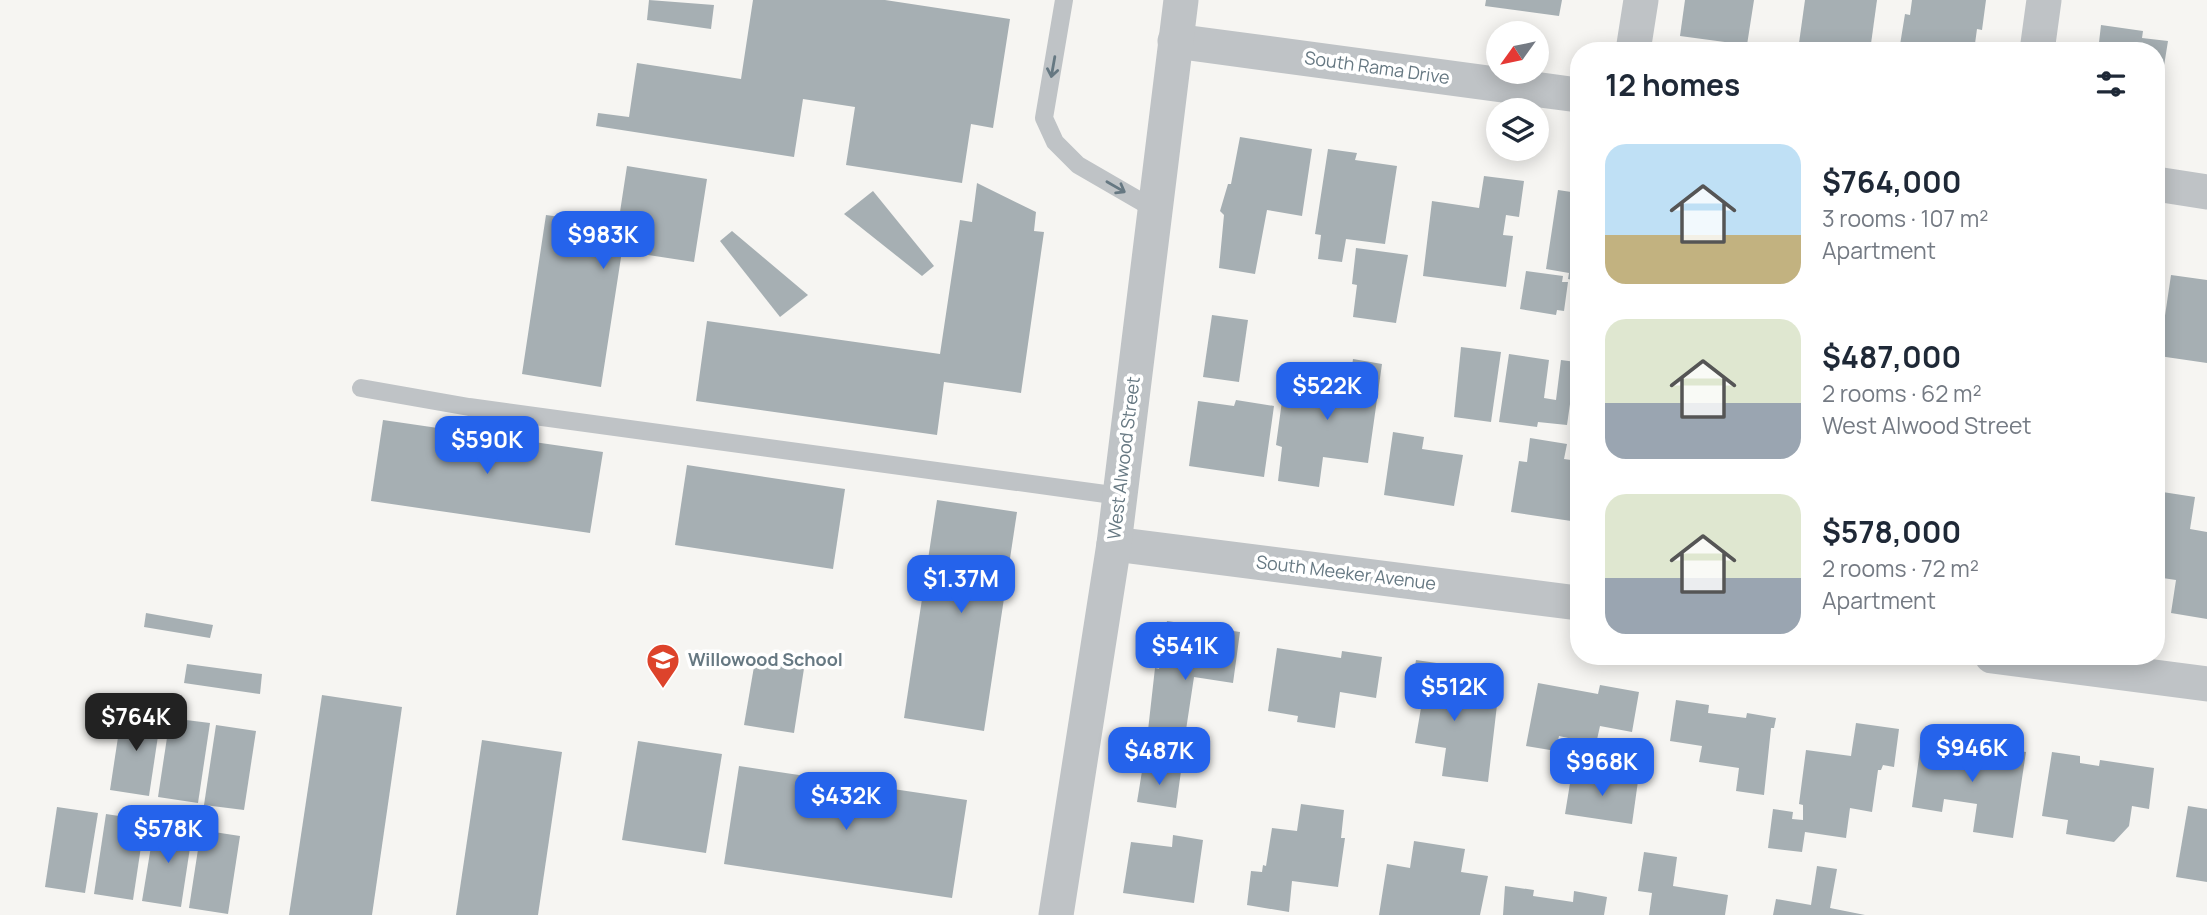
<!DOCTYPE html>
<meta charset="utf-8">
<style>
:root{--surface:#fff;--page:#f6f6f7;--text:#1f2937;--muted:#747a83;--accent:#2563eb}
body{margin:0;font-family:Manrope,sans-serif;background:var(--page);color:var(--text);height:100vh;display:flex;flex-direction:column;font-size:26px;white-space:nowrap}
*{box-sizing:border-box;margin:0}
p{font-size:23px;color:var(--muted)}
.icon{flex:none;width:38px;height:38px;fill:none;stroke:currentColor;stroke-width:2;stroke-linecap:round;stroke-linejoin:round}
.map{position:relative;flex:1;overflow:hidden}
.drawer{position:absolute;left:1570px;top:42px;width:595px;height:623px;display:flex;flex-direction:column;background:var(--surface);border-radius:28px;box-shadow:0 4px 18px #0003}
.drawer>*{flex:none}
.needle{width:46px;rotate:237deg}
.buttons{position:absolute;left:1486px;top:21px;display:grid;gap:14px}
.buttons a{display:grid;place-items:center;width:63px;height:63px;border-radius:50%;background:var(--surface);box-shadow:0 4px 18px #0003;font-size:35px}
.price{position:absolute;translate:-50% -60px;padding:0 16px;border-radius:14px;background:var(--accent);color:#fff;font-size:23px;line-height:46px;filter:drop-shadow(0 2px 4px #0008)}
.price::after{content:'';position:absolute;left:50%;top:42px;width:21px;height:16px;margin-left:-10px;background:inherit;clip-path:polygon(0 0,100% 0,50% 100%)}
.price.current{background:#222;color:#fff}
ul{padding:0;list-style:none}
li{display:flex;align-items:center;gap:21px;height:175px;padding:0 35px}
li span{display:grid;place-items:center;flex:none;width:196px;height:140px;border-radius:21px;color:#555}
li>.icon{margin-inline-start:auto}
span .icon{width:84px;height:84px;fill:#fffc;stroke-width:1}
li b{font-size:30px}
h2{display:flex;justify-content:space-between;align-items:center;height:84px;padding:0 35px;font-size:30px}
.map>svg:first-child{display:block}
.building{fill:#a6afb3}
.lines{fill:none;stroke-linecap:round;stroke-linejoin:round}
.lane{stroke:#bfc3c6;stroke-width:18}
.street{stroke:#bfc3c6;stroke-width:35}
.oneway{stroke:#667882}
.labels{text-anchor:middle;stroke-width:7;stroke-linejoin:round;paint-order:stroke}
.street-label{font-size:18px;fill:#667882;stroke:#fff}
.poi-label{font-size:18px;font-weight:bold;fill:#667882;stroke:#fff;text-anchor:start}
</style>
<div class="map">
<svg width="2207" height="915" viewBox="0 0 2207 915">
<rect width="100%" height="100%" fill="#f6f5f2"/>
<g class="building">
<polygon points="649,0 714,5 711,29 647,20"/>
<polygon points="753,0 885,0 1010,19 993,128 971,124 962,183 846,165 855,107 803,99 794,157 596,126 598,113 629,117 637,63 741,79"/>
<polygon points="1486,0 1562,0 1559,16 1485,6"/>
<polygon points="1685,0 1754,0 1747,45 1680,36"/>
<polygon points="1805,0 1877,0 1870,51 1840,51 1799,43"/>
<polygon points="1912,0 1986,0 1982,30 1977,29 1974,51 1899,51 1905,14 1910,15"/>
<polygon points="2101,25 2143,31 2142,38 2168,41 2158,103 2156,51 2098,51"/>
<polygon points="1240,137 1312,149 1302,216 1267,210 1255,274 1219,268 1224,215 1220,211 1228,184 1231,184"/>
<polygon points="1328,149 1357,153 1355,160 1397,166 1385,244 1346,239 1342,262 1318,259 1321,235 1315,234"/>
<polygon points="627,166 707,179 694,262 622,251 601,387 522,374 546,215 618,225"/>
<polygon points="1484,176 1524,181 1519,217 1506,215 1503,235 1513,236 1506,287 1423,276 1432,201 1479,208"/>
<polygon points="977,183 1036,212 1034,231 1044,232 1021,393 944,382 937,435 696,401 707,321 940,354 960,220 972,222"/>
<polygon points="1558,190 1578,193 1578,281 1568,279 1569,273 1546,269"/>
<polygon points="873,191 934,266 922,276 844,214"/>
<polygon points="732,231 808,295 780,317 720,241"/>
<polygon points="1356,248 1408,255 1396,323 1353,317 1357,285 1352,284"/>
<polygon points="1526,271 1563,276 1562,282 1568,282 1564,311 1557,310 1556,315 1520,309"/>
<polygon points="2171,275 2207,280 2207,363 2159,356"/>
<polygon points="1212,315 1248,320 1239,382 1203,377"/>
<polygon points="1461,347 1501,352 1491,422 1454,417"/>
<polygon points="1509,354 1549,360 1544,398 1556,400 1561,360 1576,362 1567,425 1538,422 1537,427 1499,422"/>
<polygon points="1353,359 1382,364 1368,463 1323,457 1319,487 1278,481 1282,447 1276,445 1282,401 1292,403 1296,372 1350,380"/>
<polygon points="1236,400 1274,406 1264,477 1189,466 1198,401 1234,406"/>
<polygon points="383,420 603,452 590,533 371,501"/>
<polygon points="1393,432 1424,437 1422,449 1463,455 1454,506 1384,495"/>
<polygon points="1530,438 1567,444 1564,459 1578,461 1578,522 1511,512 1519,461 1527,462"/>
<polygon points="687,465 845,489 833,569 675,545"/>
<polygon points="2156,491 2195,497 2190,529 2207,532 2207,619 2171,613 2176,580 2156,577"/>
<polygon points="937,500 1017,512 984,731 904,718"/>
<polygon points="146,613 213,625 210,638 144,627"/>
<polygon points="1167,621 1240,632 1233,683 1194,677 1181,763 1145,757 1155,668 1159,669"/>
<polygon points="1277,648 1341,658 1342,651 1382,657 1376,698 1340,692 1335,728 1297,722 1298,716 1268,711"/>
<polygon points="756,655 805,662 794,733 744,725"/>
<polygon points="1416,660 1457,666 1452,698 1497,705 1488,782 1442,776 1446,748 1415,743 1422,702 1420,696 1410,695"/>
<polygon points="187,664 262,674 260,694 184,683"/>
<polygon points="1538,683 1598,694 1600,685 1639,692 1632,732 1600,726 1596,744 1559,736 1556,751 1526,746"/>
<polygon points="322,695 402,707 372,915 289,915"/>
<polygon points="1676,700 1709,705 1708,713 1746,718 1747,713 1776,718 1774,728 1771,728 1764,795 1736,791 1739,768 1699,762 1702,746 1670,741"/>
<polygon points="122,711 161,716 149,796 110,790"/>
<polygon points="170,718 210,723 198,803 158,797"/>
<polygon points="1856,723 1899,729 1894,767 1883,765 1881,770 1878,770 1872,812 1850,808 1846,838 1805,832 1802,852 1768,848 1773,809 1793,812 1792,819 1803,820 1803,805 1799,804 1806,750 1851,756"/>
<polygon points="216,725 256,731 244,810 204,805"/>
<polygon points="482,740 562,752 538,915 456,915"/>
<polygon points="638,741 722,754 706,853 622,840"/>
<polygon points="1921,743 1985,753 1986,746 2026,752 2013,838 1973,832 1977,804 1944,799 1942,812 1912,807"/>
<polygon points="2052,752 2080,756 2080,763 2099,766 2100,760 2154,768 2149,809 2132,806 2129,826 2114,842 2066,834 2068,820 2042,816"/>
<polygon points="1143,765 1181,771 1176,808 1137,802"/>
<polygon points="739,766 967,800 952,898 724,864"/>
<polygon points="1572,771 1638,781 1632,824 1565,814"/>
<polygon points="1301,804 1344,810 1341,838 1345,838 1338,887 1292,881 1289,912 1247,905 1251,871 1262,872 1263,865 1266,866 1272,828 1297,831"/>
<polygon points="2188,806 2207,809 2207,882 2176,877"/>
<polygon points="57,807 98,813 85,893 45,887"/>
<polygon points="106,814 145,820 133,900 94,894"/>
<polygon points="155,822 193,828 181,907 142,901"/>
<polygon points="201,830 240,836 228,914 189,908"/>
<polygon points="1173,835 1203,840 1194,903 1123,893 1131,842 1172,847"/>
<polygon points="1414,841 1465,849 1461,872 1488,876 1480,915 1379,915 1387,864 1410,868"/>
<polygon points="1644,852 1677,857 1673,886 1728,895 1725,915 1649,915 1652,893 1638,891"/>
<polygon points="1817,866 1837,869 1830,908 1865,915 1773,915 1776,899 1811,905"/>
<polygon points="1505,886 1534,890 1533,896 1573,902 1574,891 1607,897 1604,915 1503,915"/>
</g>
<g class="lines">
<g class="lane">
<polyline points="1064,0 1044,118 1055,142 1078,165 1154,209"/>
<polyline points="361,388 469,407 1120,496"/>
</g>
<g class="street">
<polyline points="1175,41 1578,95"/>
<polyline points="1633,51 1641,0"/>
<polyline points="2037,51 2044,0"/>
<polyline points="2156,184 2207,192"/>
<polyline points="1114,544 1578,603"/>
<polyline points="1992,656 2207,684"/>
<polyline points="1056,915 1114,544 1181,0"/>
</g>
</g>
<defs><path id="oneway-shaft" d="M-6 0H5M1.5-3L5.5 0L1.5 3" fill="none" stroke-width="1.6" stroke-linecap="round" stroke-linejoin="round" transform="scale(1.75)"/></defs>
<g class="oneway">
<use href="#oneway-shaft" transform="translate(1053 67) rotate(100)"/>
<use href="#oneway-shaft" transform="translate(1116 187) rotate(30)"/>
</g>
<defs>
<symbol id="school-pin" viewBox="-11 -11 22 30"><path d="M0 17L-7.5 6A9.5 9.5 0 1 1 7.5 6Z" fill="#dd432b" stroke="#fff"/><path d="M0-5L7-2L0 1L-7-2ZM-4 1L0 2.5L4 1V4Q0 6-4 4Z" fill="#fff"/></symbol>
</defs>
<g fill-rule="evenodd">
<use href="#school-pin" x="644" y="641" width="38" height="52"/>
</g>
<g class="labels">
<g class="street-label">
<text transform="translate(1377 68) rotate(8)" y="6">South Rama Drive</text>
<text transform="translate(1124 458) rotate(-83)" y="6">West Alwood Street</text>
<text transform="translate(1346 573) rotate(7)" y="6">South Meeker Avenue</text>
</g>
<g class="poi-label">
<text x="688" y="666">Willowood School</text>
</g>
</g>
</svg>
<div class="buttons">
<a><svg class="needle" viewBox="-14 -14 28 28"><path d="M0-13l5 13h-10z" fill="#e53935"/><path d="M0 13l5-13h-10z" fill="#747a83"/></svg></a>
<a><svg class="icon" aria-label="layers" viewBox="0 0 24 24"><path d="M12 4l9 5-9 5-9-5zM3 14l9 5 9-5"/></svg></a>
</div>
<b class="price" style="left:603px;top:271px">$983K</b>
<b class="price" style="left:1327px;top:422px">$522K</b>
<b class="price" style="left:487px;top:476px">$590K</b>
<b class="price" style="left:961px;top:615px">$1.37M</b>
<b class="price" style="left:1185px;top:682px">$541K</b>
<b class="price" style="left:1454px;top:723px">$512K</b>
<b class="price current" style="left:136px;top:753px">$764K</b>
<b class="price" style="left:1972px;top:784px">$946K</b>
<b class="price" style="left:1159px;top:787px">$487K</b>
<b class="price" style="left:1602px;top:798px">$968K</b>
<b class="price" style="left:846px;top:832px">$432K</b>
<b class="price" style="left:168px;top:865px">$578K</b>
<section class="drawer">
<h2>12 homes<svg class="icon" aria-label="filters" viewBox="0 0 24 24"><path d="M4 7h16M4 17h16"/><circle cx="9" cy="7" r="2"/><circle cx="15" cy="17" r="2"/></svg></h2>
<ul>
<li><span style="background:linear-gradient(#bfe0f5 65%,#c2b280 0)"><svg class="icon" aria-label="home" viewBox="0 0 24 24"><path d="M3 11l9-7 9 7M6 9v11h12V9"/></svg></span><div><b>$764,000</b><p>3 rooms · 107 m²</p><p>Apartment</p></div></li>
<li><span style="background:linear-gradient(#dfe7d0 60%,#9aa5b1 0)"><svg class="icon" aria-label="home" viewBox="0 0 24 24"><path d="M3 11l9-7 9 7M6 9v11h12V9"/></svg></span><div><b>$487,000</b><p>2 rooms · 62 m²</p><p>West Alwood Street</p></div></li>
<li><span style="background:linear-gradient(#dfe7d0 60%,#9aa5b1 0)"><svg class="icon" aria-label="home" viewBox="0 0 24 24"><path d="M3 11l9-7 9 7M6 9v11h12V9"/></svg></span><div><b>$578,000</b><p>2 rooms · 72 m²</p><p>Apartment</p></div></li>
</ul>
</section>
</div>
